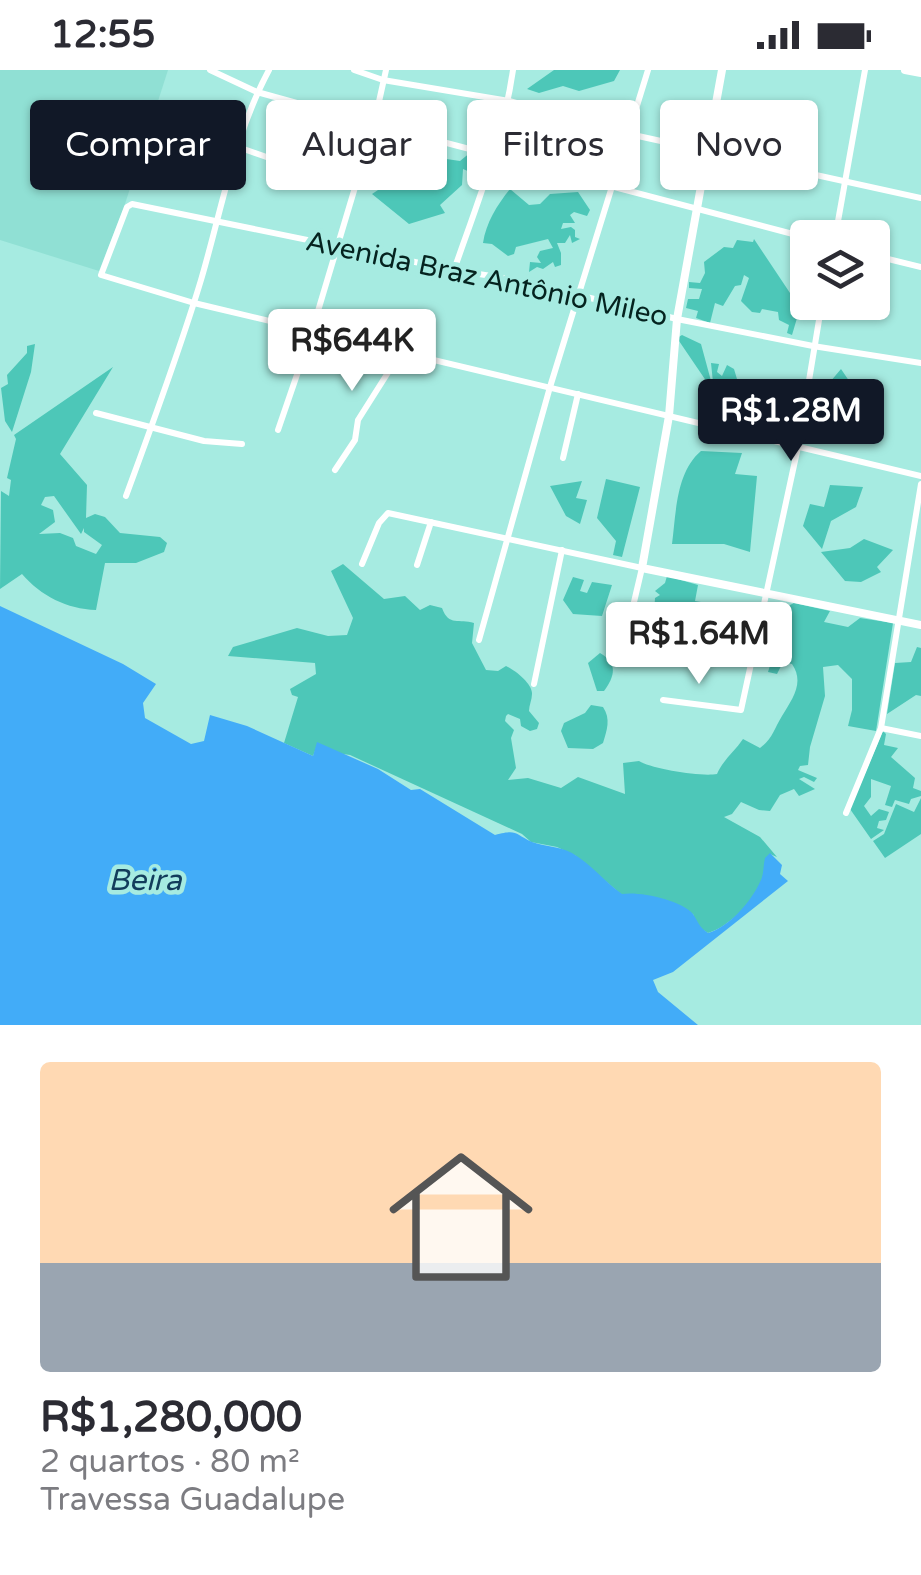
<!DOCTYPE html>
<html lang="pt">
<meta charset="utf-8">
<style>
:root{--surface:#fff;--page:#f2f2f3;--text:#2b2b33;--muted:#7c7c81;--line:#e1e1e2;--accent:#111827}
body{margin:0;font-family:"Varela Round",sans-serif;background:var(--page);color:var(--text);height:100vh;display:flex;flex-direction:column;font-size:38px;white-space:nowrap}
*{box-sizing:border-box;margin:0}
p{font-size:32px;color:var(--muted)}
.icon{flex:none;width:55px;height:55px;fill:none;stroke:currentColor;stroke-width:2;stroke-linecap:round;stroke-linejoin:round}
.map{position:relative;height:955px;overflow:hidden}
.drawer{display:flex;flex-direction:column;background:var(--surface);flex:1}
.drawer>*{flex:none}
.banner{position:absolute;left:30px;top:30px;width:862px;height:90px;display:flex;gap:20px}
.tools{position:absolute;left:790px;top:150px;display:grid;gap:20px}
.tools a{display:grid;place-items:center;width:100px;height:100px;border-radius:10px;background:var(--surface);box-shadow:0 2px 8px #0004;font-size:50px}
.price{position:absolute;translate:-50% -85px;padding:0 22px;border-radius:10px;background:#fff;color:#222;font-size:32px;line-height:65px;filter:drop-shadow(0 2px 5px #0008)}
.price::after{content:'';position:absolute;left:50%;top:60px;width:30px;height:22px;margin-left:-15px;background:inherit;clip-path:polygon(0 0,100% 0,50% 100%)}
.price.current{background:var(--accent);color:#fff}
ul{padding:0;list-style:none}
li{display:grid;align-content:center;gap:20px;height:530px;padding:0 40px}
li+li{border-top:2px solid var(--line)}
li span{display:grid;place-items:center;height:310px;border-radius:10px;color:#555}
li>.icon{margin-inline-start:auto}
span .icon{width:180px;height:180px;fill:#fffc;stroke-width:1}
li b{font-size:42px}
.tag{padding:0 35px;border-radius:10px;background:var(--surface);box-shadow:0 2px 8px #0004;font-size:35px;line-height:90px}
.tag.current{background:var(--accent);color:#fff}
.status{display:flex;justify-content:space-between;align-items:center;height:70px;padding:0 50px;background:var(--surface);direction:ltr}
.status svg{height:28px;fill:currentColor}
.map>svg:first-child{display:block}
.built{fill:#90e0d4}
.green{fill:#4dc7b8;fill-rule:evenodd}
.water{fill:#42acf8}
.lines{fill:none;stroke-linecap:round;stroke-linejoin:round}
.minor{stroke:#fff;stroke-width:6}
.tertiary{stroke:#fff;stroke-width:8}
.labels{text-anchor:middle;stroke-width:9;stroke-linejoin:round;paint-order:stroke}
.street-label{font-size:28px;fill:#05231f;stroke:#a6ebe1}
.water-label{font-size:30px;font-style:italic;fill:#123c5b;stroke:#a6ebe1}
</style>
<div class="status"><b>12:55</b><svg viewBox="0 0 49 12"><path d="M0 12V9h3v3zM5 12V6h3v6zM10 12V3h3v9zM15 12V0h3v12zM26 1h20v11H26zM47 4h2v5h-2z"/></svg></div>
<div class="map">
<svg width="921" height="955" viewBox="0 0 921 955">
<rect width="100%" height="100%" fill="#a6ebe1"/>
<polygon class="built" points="0,0 168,0 124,137 99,201 0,170"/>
<g class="green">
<polygon points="554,0 620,0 614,11 579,21 563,16 539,23 527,19"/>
<polygon points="375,67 400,75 413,94 395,106 365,97"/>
<polygon points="471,82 470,102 463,99 462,115 440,135 445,143 409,154 372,124 414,96 429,117 431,109 428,99 433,87 460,91"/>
<path d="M510 119 529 135 540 134 550 124 578 122 590 140 587 146 574 142 570 145 575 153H563L561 159 571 157 575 160V167L580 169 572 173 570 165 565 173H557L561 183V195L555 197 553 192 543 199 537 197 529 202 530 192 541 193 537 187 540 181 553 178 548 169 516 177 514 184 508 186 492 174 483 173C486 153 497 135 510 119Z"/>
<polygon points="754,169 800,238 792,265 787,263 789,255 779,250 778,242 762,239 760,243 752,242 741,231 749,208 744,205 741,215 735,216 723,236 715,233 710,253 696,248 698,241 686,238 688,229 699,229 702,219 689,218 689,212 700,213 705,203 704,192 724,177 733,178 737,170 753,172"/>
<polygon points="682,265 701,274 714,322 711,293 719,294 717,302 722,306 727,295 734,299 737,309 715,324 677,268"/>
<polygon points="35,274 31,302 12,362 5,351 1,318 8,314 7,305 27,283 27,276"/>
<path d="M113 297 60 384 87 415 86 448 95 444 105 447 120 463 160 467 167 473 164 482 136 493H105L96 540C67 539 41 526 22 504L0 519 1 421 9 426 11 410 7 408 16 369 14 365ZM54 426 81 464 84 458V462L102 475 96 484 76 476 73 468 60 463 39 464 55 452 53 440 41 435 45 427Z"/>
<polygon points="841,299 881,358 876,361 840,358 842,339 825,334 830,312"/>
<polygon points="777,310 783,313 756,362 739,358 744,323"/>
<path d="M701 381 742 383 735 404 757 406 750 482 724 474H672C676 443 676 402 701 381Z"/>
<polygon points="606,409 640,417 622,487 613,485 616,471 597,448"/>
<polygon points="582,411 576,428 587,430 580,454 566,446 550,416"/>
<polygon points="830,415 863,417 856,437 831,451 822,479 803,456 810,434 824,437"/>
<polygon points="864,469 893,480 877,497 881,502 861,512 845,511 821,482 850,478"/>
<path d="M343 494 384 529 405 526 420 540 430 535 442 538C449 557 459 548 474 553L472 573 486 600 498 601 506 596C515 600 533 614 532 624 532 630 529 635 529 641L539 653 537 659 530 661 521 656 520 649 508 644 506 646 505 651 514 660 511 668 516 698 508 710 528 708 561 718 578 707 625 724 623 693 639 691C652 699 701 707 717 704 723 690 735 681 743 669L760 678C773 668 774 659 782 646 792 629 805 613 792 594L783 592 777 604 768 602 782 557 779 555 783 550 780 540 794 533 830 541 824 552 848 557 860 548 893 553 876 661 848 656 852 640V609L838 595 823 597 825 626 810 677 808 695 800 696 798 700 817 708 814 712 804 707 799 709 815 719 799 726 794 719 780 725 770 741 759 740 741 732 732 744 724 747 760 767 777 787 770 784C766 793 765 797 763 806 758 828 729 857 708 863L697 856 693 844 622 825 576 786 557 777 531 772 522 764 350 685 336 683 318 673 313 686 284 673 298 627 292 625 290 619 316 604 315 593 228 586 233 577 297 558 328 566 347 565 353 548 331 501Z"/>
<polygon points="667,506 698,515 695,531 701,532 703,540 708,540 713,535 741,543 732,581 723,588 699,587 697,590 691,588 679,593 683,574 680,570 663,567 660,582 651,579 649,583 644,581 641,568 649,560 649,547 654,544 655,528 660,525 655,521 665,513"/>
<polygon points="573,507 584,510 580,521 587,523 592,512 612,515 602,546 573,544 563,530"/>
<polygon points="917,577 921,578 921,626 916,625 887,644 895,593 911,592"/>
<path d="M600 583C618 593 615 606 604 621H597L588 593Z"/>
<path d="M591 635 603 637C611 649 607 660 603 673L593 679 568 678 561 661 564 653 585 643Z"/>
<polygon points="883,661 886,664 884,675 898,678 891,687 915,708 913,718 921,721 921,726 911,729 909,734 895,730 892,737 885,735 891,716 871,709 871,727 864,736 871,746 879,739 889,742 886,750 879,751 877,758 884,760 871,769 850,739"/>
<polygon points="921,728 921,764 885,788 873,771 884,764 896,734 914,742"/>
</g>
<path class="water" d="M0 536 123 594 156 614 143 633 145 648 191 674 204 671 210 645 247 656 313 686 317 672 378 699 411 720 420 719 495 765C518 759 514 764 532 772 545 777 559 776 572 783 590 793 605 812 622 824 639 821 682 830 693 844 699 853 699 857 708 863 729 857 751 832 760 812 764 805 763 796 765 788L770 783 782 795 780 804 788 811 673 902 653 910 658 922 698 955H0Z"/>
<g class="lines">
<g class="minor">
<polyline points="210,0 257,22 340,45 808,168"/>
<polyline points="354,0 383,10 509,31 629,64 921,128"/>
<polyline points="238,77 355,118"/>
<polyline points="835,168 865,0"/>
<polyline points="872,185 921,197"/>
<path d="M454 200C477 134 503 69 513 0"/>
<polyline points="921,293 813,276 677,249 516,210 454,200 132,134 127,137 101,205 194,233 921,406"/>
<polyline points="96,343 204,371 242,374"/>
<polyline points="278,360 312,261 374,54 386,0"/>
<polyline points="563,388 578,324"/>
<polyline points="335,400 355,370 358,350 389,301 413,286"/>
<path d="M126 426C152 355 179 283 201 210 222 139 234 65 269 0"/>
<polyline points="362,494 379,453 388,443 642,498 626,566"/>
<polyline points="417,495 431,452"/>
<polyline points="479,570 550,317 648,0"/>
<polyline points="534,614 562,480"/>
<polyline points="663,630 741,640 798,377 822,232"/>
<polyline points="881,658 921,666"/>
<polyline points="846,743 881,658 921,414"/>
</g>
<g class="tertiary">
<polyline points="722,0 677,249 669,346 642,498 921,555"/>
<polyline points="905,0 921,3"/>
</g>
</g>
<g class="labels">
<g class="street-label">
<text transform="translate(487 208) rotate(12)" y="10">Avenida Braz Antônio Mileo</text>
</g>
<g class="water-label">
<text x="145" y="820">Beira</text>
</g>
</g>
</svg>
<div class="tools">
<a><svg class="icon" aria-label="layers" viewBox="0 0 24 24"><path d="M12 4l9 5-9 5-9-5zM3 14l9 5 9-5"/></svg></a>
</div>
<b class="price" style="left:352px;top:324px">R$644K</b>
<b class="price current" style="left:791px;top:394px">R$1.28M</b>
<b class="price" style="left:699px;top:617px">R$1.64M</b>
<div class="banner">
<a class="tag current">Comprar</a>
<a class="tag">Alugar</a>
<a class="tag">Filtros</a>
<a class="tag">Novo</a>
</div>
</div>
<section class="drawer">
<ul>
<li><span style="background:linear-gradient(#ffd9b3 65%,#9aa5b1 0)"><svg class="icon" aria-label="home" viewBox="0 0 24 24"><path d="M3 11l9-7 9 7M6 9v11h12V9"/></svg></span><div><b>R$1,280,000</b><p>2 quartos · 80 m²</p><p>Travessa Guadalupe</p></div></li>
</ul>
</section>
